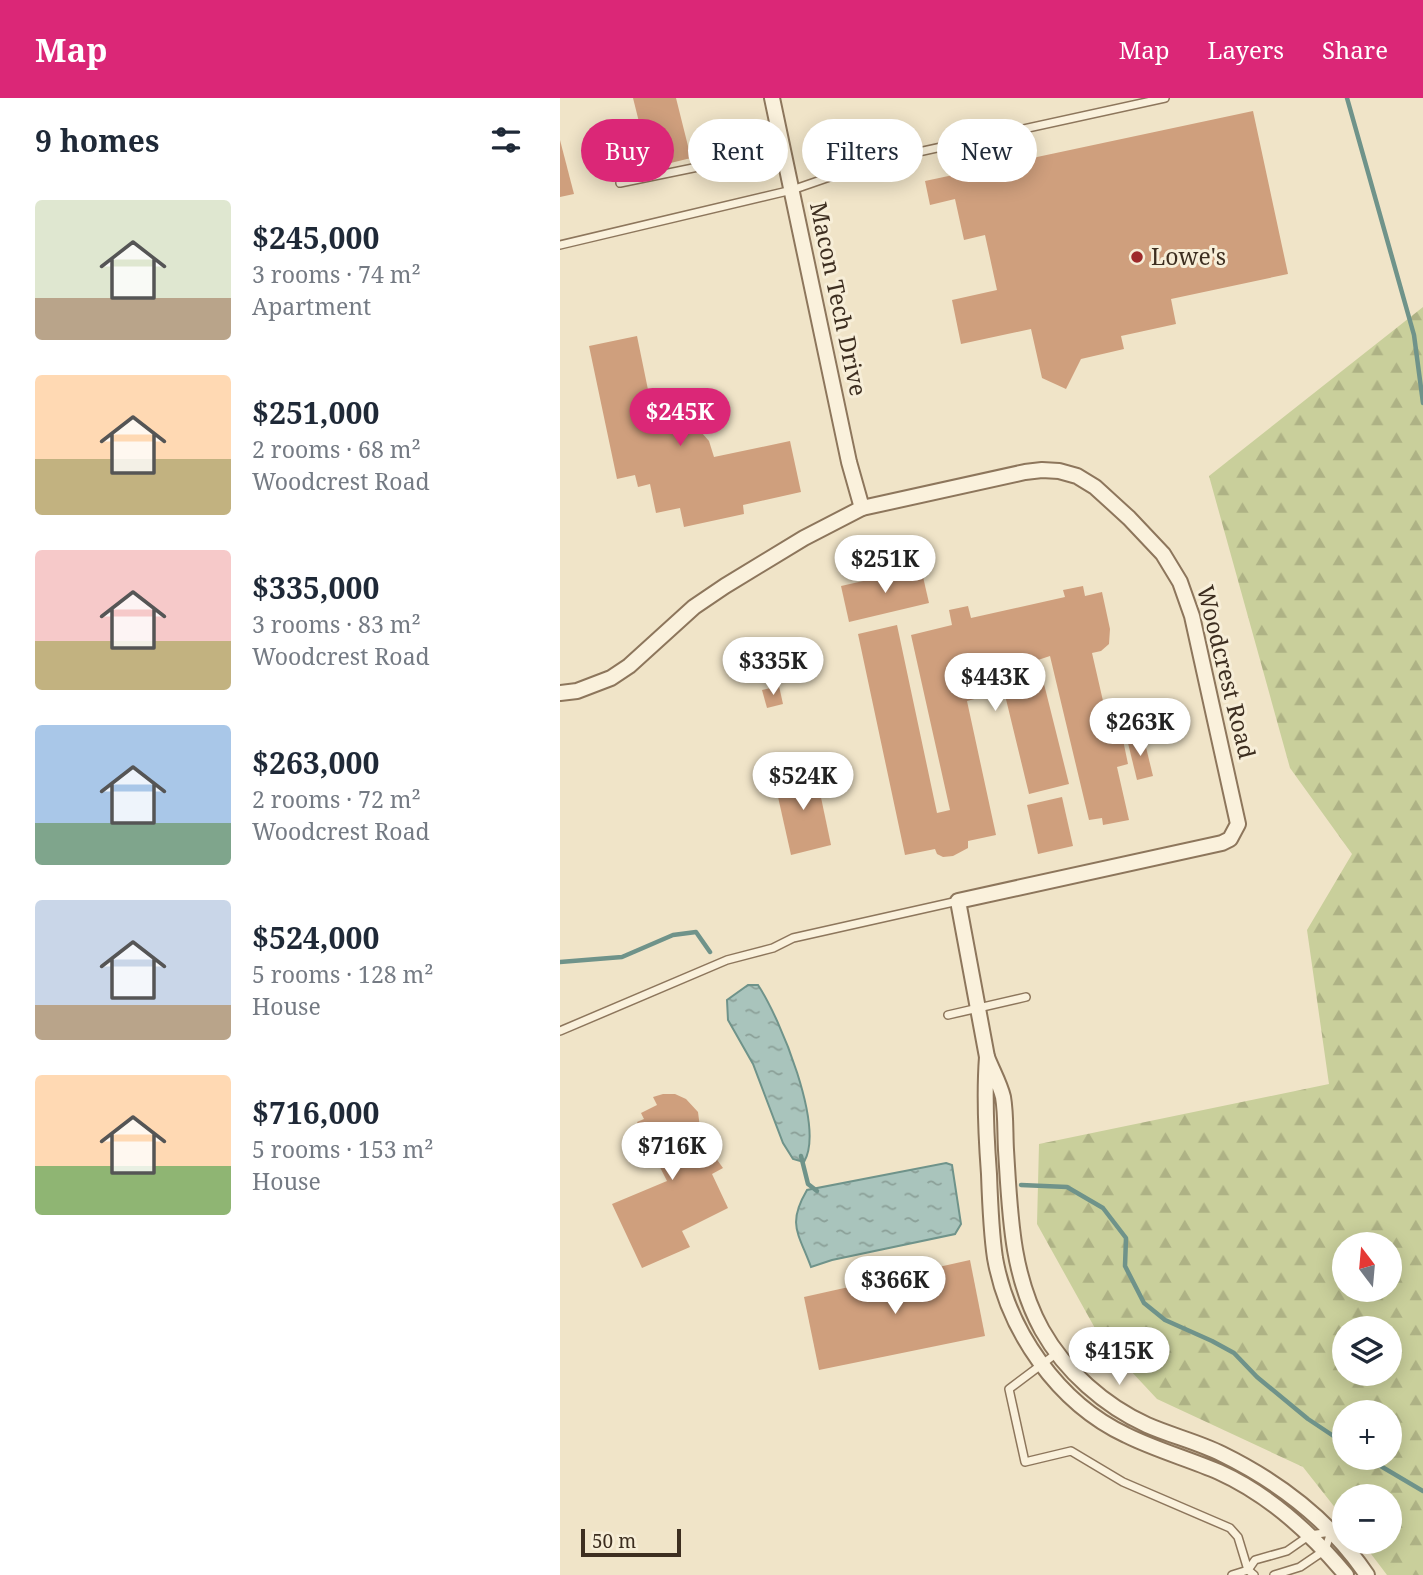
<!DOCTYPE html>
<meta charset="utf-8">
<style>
:root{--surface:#fff;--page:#f2f2f3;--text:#1f2937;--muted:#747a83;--accent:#db2777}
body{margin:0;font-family:"Noto Serif",serif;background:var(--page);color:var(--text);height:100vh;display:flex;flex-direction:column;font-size:26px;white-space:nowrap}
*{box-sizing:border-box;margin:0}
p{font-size:23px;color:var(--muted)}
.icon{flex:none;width:38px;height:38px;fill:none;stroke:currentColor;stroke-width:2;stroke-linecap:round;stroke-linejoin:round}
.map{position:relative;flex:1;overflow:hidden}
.side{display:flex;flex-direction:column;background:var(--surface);width:560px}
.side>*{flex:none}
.banner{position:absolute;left:21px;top:21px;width:665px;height:63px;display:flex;gap:14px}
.needle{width:46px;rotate:344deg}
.tools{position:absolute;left:772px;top:1134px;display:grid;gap:14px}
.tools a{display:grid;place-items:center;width:70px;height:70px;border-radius:50%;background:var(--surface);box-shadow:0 4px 18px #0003;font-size:35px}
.scale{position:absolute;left:21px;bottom:18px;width:100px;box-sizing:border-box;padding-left:7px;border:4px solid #3d2e20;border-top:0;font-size:19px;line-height:24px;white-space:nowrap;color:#3d2e20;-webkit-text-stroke:5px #f7eed8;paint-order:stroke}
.price{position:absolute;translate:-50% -60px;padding:0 16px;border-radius:24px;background:#fff;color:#222;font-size:23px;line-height:46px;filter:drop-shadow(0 2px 4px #0008)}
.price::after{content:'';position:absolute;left:50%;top:42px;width:21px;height:16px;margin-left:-10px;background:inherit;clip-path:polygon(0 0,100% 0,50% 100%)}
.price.selected{background:var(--accent);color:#fff}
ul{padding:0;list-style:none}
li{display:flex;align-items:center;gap:21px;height:175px;padding:0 35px}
li span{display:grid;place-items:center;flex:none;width:196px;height:140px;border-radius:7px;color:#555}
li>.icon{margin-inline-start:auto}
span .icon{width:84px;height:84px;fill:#fffc;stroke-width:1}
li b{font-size:30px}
h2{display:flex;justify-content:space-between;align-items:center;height:84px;padding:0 35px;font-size:30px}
.tag{padding:0 24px;border-radius:32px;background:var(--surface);box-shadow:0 4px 18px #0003;font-size:24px;line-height:63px}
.tag.selected{background:var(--accent);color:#fff}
header{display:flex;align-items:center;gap:42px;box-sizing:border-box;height:98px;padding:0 35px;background:var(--accent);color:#fff}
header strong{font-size:33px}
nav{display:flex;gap:38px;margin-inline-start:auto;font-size:24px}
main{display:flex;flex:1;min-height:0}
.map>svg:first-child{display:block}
.forest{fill:url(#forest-firs);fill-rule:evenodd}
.water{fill:url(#water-ripples);stroke:#6f938a;stroke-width:2}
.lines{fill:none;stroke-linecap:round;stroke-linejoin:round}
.stream{stroke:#6f938a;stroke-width:4.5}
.building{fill:#cf9f7d}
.service-casing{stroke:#8d765c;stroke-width:10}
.minor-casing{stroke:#8d765c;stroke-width:18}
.service{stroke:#faf1dc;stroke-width:7}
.minor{stroke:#faf1dc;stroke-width:14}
.poi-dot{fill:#9e2a2b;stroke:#f7eed8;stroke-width:2.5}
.labels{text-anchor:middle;stroke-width:6;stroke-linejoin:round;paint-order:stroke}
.poi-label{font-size:23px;fill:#3d2e20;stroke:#f7eed8;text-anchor:start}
.street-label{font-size:23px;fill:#3d2e20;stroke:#f7eed8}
</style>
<header>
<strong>Map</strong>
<nav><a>Map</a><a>Layers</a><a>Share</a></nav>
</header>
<main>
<section class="side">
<h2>9 homes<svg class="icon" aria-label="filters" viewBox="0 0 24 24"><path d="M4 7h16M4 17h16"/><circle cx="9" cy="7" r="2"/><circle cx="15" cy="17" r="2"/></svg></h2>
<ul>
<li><span style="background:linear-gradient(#dfe7d0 70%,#b9a48a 0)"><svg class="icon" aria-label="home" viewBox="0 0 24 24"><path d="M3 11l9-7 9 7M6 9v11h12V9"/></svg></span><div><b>$245,000</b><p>3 rooms · 74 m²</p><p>Apartment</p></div></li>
<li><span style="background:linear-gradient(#ffd9b3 60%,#c2b280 0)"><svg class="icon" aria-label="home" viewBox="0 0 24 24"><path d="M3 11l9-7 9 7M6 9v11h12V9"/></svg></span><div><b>$251,000</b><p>2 rooms · 68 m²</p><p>Woodcrest Road</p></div></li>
<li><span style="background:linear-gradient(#f6c9c9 65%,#c2b280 0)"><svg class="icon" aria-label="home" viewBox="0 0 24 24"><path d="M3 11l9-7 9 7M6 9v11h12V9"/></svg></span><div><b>$335,000</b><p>3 rooms · 83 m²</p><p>Woodcrest Road</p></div></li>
<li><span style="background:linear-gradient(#a9c7e8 70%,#7fa58c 0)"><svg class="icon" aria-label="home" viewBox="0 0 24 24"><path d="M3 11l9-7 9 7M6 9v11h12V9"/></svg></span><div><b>$263,000</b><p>2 rooms · 72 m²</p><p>Woodcrest Road</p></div></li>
<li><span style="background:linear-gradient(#c9d6e8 75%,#b9a48a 0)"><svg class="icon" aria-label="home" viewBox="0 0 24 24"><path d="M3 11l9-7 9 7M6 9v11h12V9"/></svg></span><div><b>$524,000</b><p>5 rooms · 128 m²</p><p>House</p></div></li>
<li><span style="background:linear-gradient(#ffd9b3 65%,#8fb573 0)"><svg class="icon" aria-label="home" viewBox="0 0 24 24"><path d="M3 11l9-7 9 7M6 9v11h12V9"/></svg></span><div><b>$716,000</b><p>5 rooms · 153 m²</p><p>House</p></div></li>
</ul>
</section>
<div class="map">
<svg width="863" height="1477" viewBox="0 0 863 1477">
<defs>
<pattern id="forest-firs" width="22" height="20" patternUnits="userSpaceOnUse" patternTransform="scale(1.75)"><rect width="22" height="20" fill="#c9cf9b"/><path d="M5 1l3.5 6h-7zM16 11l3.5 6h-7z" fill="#aeb285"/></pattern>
<pattern id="water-ripples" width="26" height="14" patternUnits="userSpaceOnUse" patternTransform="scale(1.75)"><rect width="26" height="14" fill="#a9c4bc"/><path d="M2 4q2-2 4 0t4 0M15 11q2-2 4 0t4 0" fill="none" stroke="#8ba098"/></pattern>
</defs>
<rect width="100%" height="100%" fill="#f0e4c8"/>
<path class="forest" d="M863 209V1477H827L802 1444H830V1398H784V1421L743 1369 597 1301 541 1241 477 1126 479 1046 769 986 747 832 792 756 730 670 649 378ZM784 1146H830V1192H784ZM784 1230H830V1276H784ZM784 1314H830V1360H784Z"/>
<g class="water">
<path d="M188 887H198C220 920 265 1029 244 1064L233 1061 223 1045 193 966 168 922 167 902Z"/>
<path d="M386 1065 392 1067 401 1126 395 1136 272 1162 251 1169C238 1134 227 1126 247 1092Z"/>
</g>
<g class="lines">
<g class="stream">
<polyline points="787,0 854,237 863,305"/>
<polyline points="0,864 62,859 113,837 136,834 150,854"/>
<polyline points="241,1058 248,1086 257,1093"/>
<polyline points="461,1087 507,1089 543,1110 566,1140 565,1168 584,1205 605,1222 652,1243 674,1255 697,1279 748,1321 784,1345"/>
<polyline points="807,1360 863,1393"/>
</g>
</g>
<g class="building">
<polygon points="73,0 116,0 131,60 82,72 75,37 82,36"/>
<polygon points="693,13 728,176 611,201 616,226 561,238 564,251 521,261 506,291 482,280 471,231 401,246 392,202 437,192 425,137 404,142 395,101 370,107 365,83"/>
<polygon points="0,42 14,96 0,99"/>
<polygon points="77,238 94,321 118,319 134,326 149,343 154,359 230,343 241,394 183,407 184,416 124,429 120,410 96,415 90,386 78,389 75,377 57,381 29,248"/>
<polygon points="361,470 369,505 289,524 281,488"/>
<polygon points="523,488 525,498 542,494 550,531 549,546 541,553 532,555 546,616 557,613 568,666 557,669 569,722 543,727 542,720 529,722 490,558 478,562 509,686 469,696 444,593 407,603 436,737 408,743 408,750 393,758 383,759 377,756 375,751 345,757 298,536 337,527 377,715 390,712 351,537 392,527 389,512 408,508 411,520 505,499 503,492"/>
<polygon points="219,588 223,606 207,610 202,592"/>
<polygon points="583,637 593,678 577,682 567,641"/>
<polygon points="255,671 271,747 231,757 214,681"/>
<polygon points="502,699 513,748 478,756 467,707"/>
<polygon points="103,996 115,996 126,1001 138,1014 140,1030 153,1043 155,1059 163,1070 152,1076 168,1110 122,1133 130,1149 82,1170 52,1106 107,1083 77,1024 84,1021 81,1015 97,1007 93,999"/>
<polygon points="410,1162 425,1238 259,1272 244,1199"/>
</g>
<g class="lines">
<defs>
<g id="service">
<polyline points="60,85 138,69 145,63"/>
<polyline points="0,147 232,92 313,64 605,0"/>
<polyline points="388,917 466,899"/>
<polyline points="0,933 167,862 213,850 233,840 398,803"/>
<polyline points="497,1255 449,1291 465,1364 511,1353 563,1384 670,1430 678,1439 688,1472 694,1477"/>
<polyline points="672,1477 688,1472 695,1462 727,1453 750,1437 771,1434 765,1452 740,1469 714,1477"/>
</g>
<g id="minor">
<polyline points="212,0 289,364 302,410"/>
<polyline points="0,595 17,593 51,580 69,568 134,509 165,488 244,440 302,410 465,374 482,372 499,373 517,378 535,389 569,420 603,456 620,484 632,518 678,726 670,741 662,745 398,803 427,959"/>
<path d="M786 1477C751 1435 710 1397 659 1374 629 1361 596 1352 566 1337 498 1305 448 1233 435 1160 431 1133 430 1104 429 1076 426 1036 424 999 427 959 432 972 440 986 443 999 446 1016 445 1035 446 1052 450 1115 451 1176 482 1232 505 1273 545 1308 587 1327 612 1338 638 1344 662 1356 719 1384 771 1424 807 1477"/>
</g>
</defs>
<use href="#service" class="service-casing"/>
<use href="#minor" class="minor-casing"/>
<use href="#service" class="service"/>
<use href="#minor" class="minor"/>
</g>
<circle class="poi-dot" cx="577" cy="159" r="7"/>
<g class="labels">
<g class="poi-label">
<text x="591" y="167">Lowe's</text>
</g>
<g class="street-label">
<text transform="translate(278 201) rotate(78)" y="8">Macon Tech Drive</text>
<text transform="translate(666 574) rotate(76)" y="8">Woodcrest Road</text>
</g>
</g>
</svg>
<div class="tools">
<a><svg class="needle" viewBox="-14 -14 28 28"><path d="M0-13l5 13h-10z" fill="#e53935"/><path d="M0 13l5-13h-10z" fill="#747a83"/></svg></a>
<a><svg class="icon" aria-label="layers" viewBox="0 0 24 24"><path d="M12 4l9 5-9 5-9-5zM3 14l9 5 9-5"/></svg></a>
<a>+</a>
<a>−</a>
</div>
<div class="scale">50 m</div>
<b class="price selected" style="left:120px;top:350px">$245K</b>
<b class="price" style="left:325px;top:497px">$251K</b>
<b class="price" style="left:213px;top:599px">$335K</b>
<b class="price" style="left:435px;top:615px">$443K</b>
<b class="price" style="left:580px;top:660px">$263K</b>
<b class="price" style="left:243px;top:714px">$524K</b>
<b class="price" style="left:112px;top:1084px">$716K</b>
<b class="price" style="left:335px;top:1218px">$366K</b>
<b class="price" style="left:559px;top:1289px">$415K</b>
<div class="banner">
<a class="tag selected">Buy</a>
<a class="tag">Rent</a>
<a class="tag">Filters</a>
<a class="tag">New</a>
</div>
</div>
</main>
